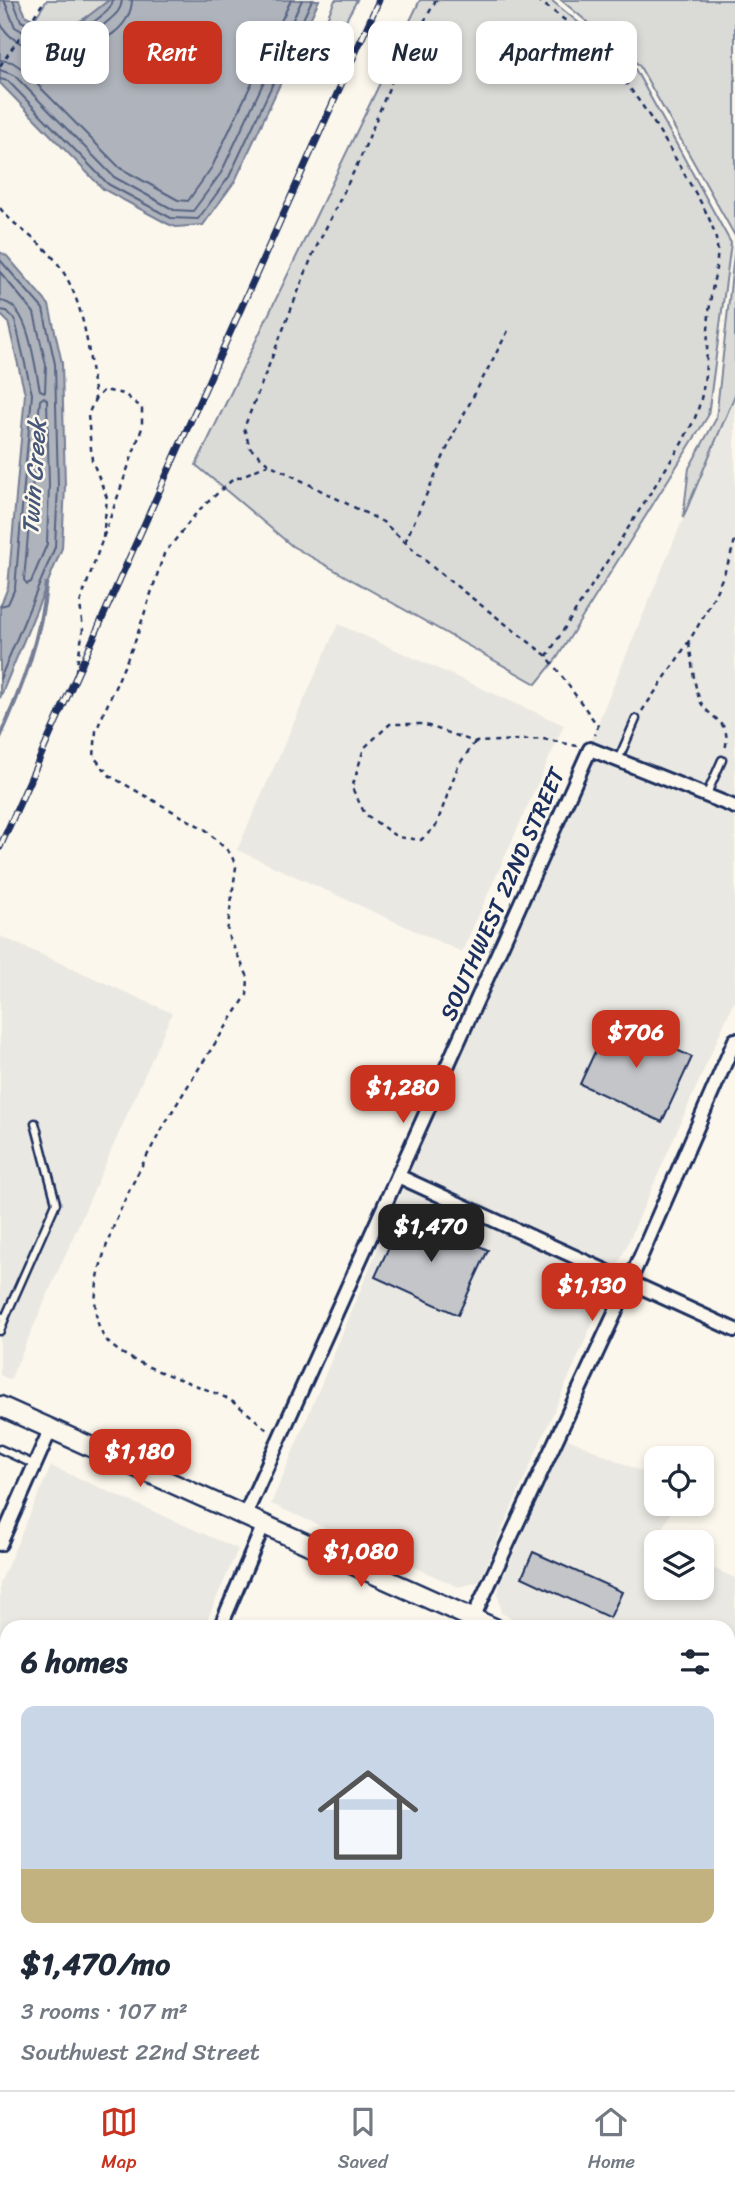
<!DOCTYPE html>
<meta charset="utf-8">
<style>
:root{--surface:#fff;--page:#f6f6f7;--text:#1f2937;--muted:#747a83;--line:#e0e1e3;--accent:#c8321e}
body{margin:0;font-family:Sriracha,sans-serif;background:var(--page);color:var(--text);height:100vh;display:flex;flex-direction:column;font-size:26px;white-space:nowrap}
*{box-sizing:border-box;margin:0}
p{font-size:23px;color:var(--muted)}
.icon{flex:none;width:38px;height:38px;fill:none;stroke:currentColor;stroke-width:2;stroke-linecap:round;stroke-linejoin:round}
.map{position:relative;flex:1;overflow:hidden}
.sheet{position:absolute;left:0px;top:1620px;width:735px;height:471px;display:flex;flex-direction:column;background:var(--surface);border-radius:21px 21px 0 0;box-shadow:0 4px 10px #0003}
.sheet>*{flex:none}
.top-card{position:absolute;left:21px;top:21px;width:693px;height:63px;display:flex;gap:14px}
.controls{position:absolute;left:644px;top:1446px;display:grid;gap:14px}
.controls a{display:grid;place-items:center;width:70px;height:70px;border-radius:14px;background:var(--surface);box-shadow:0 4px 10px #0003;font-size:35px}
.price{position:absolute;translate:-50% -60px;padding:0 16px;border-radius:14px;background:var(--accent);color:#fff;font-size:23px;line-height:46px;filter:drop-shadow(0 2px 4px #0008)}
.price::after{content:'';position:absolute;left:50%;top:42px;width:21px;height:16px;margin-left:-10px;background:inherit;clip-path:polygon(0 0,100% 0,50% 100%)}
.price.on{background:#222;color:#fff}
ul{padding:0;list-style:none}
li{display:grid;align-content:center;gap:14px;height:371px;padding:0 21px}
li span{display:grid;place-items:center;height:217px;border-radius:14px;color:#555}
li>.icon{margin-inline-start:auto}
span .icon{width:126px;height:126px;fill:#fffc;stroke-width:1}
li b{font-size:30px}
h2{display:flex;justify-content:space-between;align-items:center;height:84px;padding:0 21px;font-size:30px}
.tag{padding:0 24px;border-radius:14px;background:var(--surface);box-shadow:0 4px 10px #0003;font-size:24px;line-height:63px}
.tag.on{background:var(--accent);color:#fff}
.menu{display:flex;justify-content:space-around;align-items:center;height:98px;border-top:2px solid var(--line);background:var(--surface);font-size:19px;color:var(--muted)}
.menu a{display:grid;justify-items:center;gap:4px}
.menu .on{color:var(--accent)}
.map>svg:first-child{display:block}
.built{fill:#eae8e2}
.green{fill:#dadad7;stroke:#7a849a;stroke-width:2}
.water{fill:#afb3bb;stroke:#747e96;stroke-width:2}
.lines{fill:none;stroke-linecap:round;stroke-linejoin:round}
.shore{stroke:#566483;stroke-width:2}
.stream{stroke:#747e96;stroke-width:4.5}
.building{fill:#c3c5c9;stroke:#1b2f5e;stroke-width:2}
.lane-casing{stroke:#1b2f5e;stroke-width:11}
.street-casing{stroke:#1b2f5e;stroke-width:18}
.secondary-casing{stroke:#1b2f5e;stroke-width:23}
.path{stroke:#1b2f5e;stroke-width:2.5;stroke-dasharray:5 5;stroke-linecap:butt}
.lane{stroke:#fbf7ec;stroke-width:6}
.street{stroke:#fbf7ec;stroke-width:12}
.secondary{stroke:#fbf7ec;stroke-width:18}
.rail-casing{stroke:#1b2f5e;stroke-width:7}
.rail{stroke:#fbf7ec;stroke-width:4.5;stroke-dasharray:13;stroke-linecap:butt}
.labels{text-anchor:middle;stroke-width:5;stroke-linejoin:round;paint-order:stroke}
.street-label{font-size:23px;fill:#1b2f5e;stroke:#fbf7ec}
.water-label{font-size:24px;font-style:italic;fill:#47577a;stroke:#fbf7ec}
</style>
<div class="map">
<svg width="735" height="2090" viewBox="0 0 735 2090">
<rect width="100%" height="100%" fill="#fbf7ec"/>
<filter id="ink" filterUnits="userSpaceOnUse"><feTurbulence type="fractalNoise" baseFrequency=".0143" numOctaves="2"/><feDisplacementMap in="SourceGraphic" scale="14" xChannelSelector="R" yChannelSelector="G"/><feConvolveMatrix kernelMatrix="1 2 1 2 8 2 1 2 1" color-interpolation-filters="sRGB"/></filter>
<g filter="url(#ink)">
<g class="built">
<polygon points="735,395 735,999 479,1582 459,1587 271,1504"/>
<polygon points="338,624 564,725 462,952 237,850"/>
<polygon points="0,936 172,1013 10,1380 0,1375"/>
<polygon points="566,1438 656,1478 656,1503 675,1503 656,1542 656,1587 702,1587 702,1563 735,1578 735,1652 728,1668 728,1628 531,1627 501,1613 498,1594 500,1584"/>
<polygon points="51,1466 238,1549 204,1627 7,1628 7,2072 0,2087 0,1583"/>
<polygon points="735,1759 735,1845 728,1842 728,1768"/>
<polygon points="37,2084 412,2084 410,2090 34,2090"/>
</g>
<g class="green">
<path d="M47 0H109C85 21 67 34 34 20Z"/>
<polygon points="335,0 357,0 336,38 312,52"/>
<polygon points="420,0 551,0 635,69 731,243 708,416 557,658 536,684 292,546 196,465"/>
<polygon points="561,0 735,0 735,236 639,65"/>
<polygon points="735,245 735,395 683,518 689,468 716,419"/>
</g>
<g class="water">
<polygon points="0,0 19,0 26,16 45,24 78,24 109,0 319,0 235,181 203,225 176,227 168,224 103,189 0,83"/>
<polygon points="0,252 7,256 49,305 62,363 65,486 62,548 0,698 0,607 8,587 25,394 8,322 0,314"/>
</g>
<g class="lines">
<g class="shore">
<path d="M4 0 15 27C45 47 81 46 107 22 115 15 121 11 122 0"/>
<path d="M13 0 21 21C47 35 77 37 100 17 106 12 112 8 113 0"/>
<path d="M0 22C22 71 130 54 132 0"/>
<polyline points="0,60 12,62 21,68 120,168 178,200 188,201 212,167 291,0"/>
<polyline points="0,70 14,75 114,177 174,210 193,211 221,173 302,0"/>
<polyline points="0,79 8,81 108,184 171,218 198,219 229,177 312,0"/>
<polyline points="0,260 43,309 55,364 58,486 55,547 0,679"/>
<path d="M0 272 34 313 46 365 45 392 40 390C34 366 30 303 0 301"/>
<polyline points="0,310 7,311 15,320 32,394 15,588 8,604 0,606"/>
<polygon points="44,397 47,400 49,486 47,544 31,582 27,584 24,580 40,400"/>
</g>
<path class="stream" d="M0 737C22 688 41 637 46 584"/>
</g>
<g class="building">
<polygon points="610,1019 692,1057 662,1122 580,1084"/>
<polygon points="405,1212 488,1250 458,1315 375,1277"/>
<polygon points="533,1552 622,1592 610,1618 522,1577"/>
<polygon points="189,2084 284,2084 282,2090 201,2090"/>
</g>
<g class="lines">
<defs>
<g id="lane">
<polyline points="618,760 636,719"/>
<polyline points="706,796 722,760"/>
<polyline points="0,1316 5,1318 0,1331"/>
<polyline points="5,1318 56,1203 35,1123"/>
<polyline points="0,1449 35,1465"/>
<polyline points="113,2084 125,2090"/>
<polyline points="59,2090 62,2084"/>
</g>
<g id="street">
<polyline points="398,1176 735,1330"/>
<polyline points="245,1515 590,749 735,807"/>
<polyline points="0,1544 51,1428"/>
<polyline points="473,1618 630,1281 735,1040"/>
<polyline points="220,1628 264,1524"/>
<polyline points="728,1688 735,1672"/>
<polyline points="728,1748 734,1735"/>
<polyline points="16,2090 18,2084"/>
<polyline points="577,2090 580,2084"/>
</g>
<g id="secondary">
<polyline points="0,1406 494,1628"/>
<polyline points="728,1732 735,1735"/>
</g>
</defs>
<use href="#lane" class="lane-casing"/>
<use href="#street" class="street-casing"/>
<use href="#secondary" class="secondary-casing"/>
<g class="path">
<polyline points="436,0 393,78 360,159 313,254 244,428 250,448 269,464 383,522 437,571 547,656 598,726 595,735"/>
<path d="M537 0C605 44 647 107 686 177 698 198 714 221 717 245 719 263 712 285 710 304 706 339 709 381 696 415 693 424 686 434 682 443L547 656"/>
<polyline points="0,66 45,0"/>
<path d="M0 208C15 228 40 240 55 260 85 298 89 352 95 399"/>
<path d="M269 464 231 481 198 511 164 554 136 639 96 731 94 757 110 776 206 830 231 854 236 867 227 933 248 977 247 995C209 1054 50 1277 108 1342 132 1367 195 1382 228 1399 243 1408 256 1420 269 1432"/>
<polyline points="405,542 455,431 510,327"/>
<path d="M689 643C692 660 693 681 699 698 707 721 733 717 725 750"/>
<polyline points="74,682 83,630 80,603 142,428 142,408 124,394 104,390 95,399 88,415 92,460 107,498 103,538"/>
<path d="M642 711C678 658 719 603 735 540"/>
<polyline points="475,742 458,766 436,826 421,840 397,837 365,814 352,788 364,748 390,724 423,724 475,742 543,739 577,746"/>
</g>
<use href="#lane" class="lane"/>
<use href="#street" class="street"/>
<use href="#secondary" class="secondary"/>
<defs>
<polyline id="rail" points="0,847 379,0"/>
</defs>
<use href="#rail" class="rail-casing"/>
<use href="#rail" class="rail"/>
</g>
</g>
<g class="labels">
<g class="street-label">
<text transform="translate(502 894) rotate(-66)" y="8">SOUTHWEST 22ND STREET</text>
</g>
<g class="water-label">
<text transform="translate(34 477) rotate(-86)" y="8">Twin Creek</text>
</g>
</g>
</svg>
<div class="controls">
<a><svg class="icon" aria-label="locate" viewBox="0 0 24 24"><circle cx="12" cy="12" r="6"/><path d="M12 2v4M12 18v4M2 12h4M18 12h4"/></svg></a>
<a><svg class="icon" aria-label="layers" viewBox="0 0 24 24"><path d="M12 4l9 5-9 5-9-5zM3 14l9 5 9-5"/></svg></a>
</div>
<b class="price" style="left:636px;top:1070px">$706</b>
<b class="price" style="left:403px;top:1125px">$1,280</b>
<b class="price on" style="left:431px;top:1264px">$1,470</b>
<b class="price" style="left:592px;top:1323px">$1,130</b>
<b class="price" style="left:140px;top:1489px">$1,180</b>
<b class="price" style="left:361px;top:1589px">$1,080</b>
<div class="top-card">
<a class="tag">Buy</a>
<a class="tag on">Rent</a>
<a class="tag">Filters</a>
<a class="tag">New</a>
<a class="tag">Apartment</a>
</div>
<section class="sheet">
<h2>6 homes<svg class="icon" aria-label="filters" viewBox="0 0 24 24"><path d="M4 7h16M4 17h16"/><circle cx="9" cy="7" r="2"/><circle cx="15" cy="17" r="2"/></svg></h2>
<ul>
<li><span style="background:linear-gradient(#c9d6e8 75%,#c2b280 0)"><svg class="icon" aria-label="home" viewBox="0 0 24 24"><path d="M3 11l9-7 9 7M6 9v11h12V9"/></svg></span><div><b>$1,470/mo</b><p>3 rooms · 107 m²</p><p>Southwest 22nd Street</p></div></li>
</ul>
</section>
</div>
<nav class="menu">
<a class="on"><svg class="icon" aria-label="map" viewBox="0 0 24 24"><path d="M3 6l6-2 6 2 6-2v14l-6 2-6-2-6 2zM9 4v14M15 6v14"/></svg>Map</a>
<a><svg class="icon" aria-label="saved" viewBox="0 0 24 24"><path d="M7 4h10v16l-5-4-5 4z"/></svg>Saved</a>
<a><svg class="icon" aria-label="home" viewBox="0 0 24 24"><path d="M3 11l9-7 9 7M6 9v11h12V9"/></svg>Home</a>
</nav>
